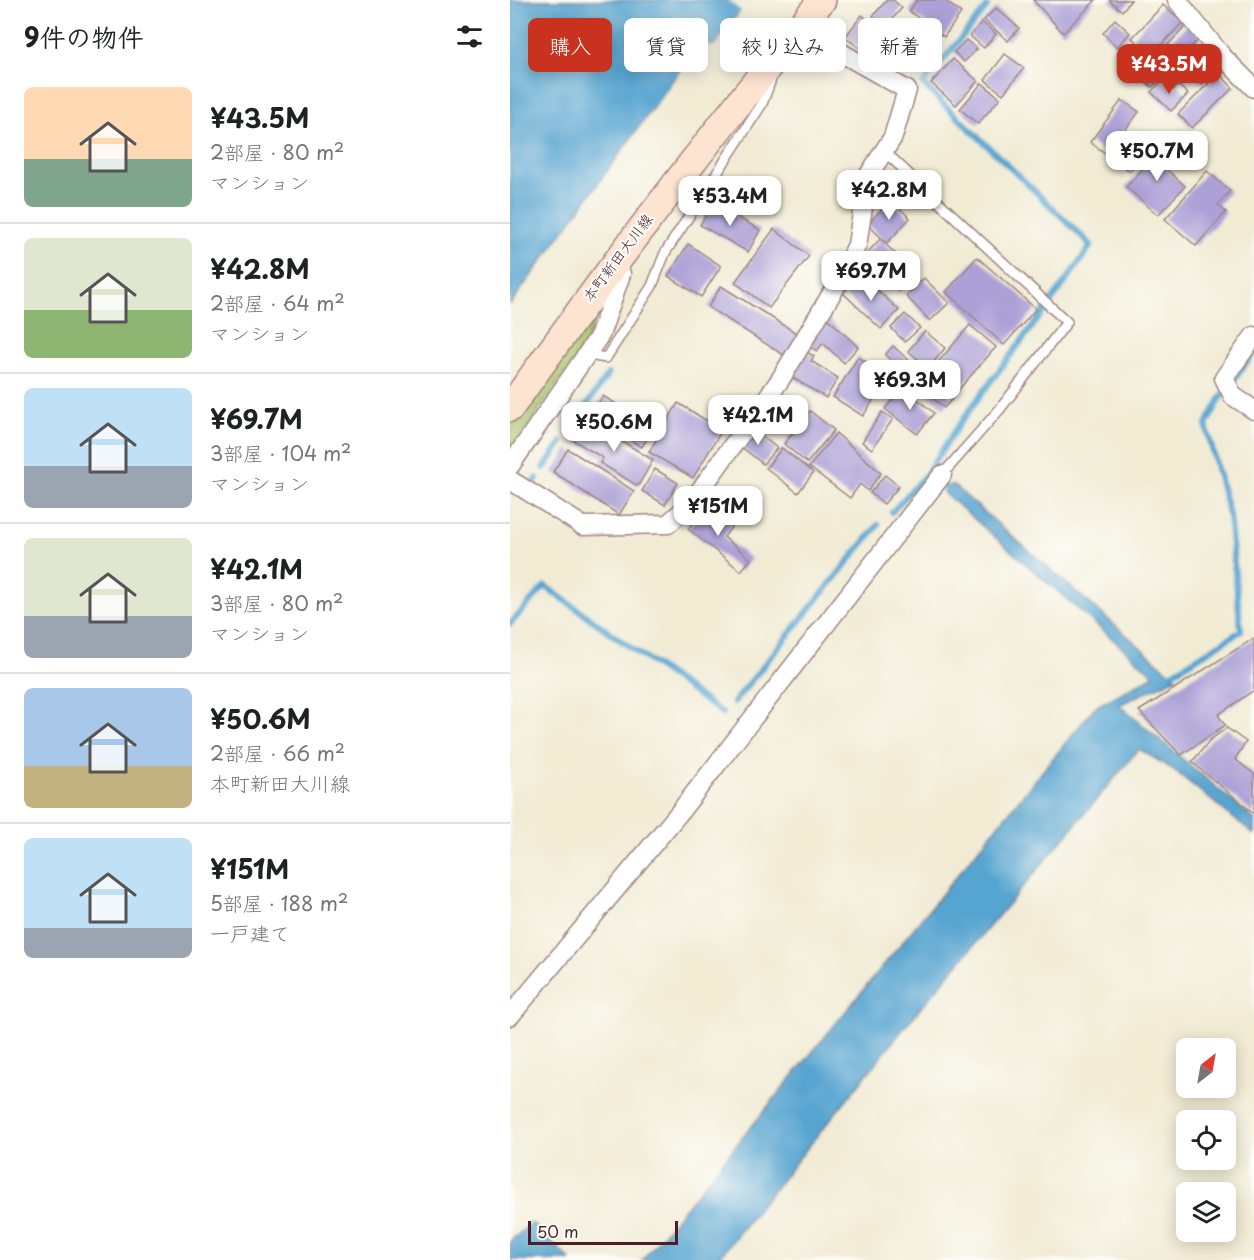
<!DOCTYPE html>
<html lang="ja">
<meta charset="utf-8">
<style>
:root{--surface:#fff;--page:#f2f2f2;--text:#202124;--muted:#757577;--line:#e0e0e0;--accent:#c8321e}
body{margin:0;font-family:"Playpen Sans","Klee One",sans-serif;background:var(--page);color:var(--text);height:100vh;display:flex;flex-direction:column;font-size:22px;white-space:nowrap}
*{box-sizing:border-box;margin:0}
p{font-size:20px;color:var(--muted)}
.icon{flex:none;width:33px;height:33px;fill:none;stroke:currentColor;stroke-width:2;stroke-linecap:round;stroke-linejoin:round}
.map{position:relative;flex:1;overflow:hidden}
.panel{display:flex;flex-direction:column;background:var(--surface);width:510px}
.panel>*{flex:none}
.hud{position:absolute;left:18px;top:18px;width:570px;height:54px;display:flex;gap:12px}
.needle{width:39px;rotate:31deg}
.fabs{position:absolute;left:666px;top:1038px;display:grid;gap:12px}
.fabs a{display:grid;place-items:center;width:60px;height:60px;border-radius:9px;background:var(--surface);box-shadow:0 3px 15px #0003;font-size:30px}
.scale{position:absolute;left:18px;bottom:15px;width:150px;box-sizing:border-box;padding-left:6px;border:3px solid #4a1f2b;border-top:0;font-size:16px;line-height:21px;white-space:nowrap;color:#4a1f2b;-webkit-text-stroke:4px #fdfcf7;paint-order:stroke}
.price{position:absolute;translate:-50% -51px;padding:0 14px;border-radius:12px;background:#fff;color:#222;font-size:20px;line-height:39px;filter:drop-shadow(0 2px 3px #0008)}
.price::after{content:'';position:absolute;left:50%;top:36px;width:18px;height:14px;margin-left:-9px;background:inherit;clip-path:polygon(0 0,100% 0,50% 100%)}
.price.selected{background:var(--accent);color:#fff}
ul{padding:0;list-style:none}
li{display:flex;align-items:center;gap:18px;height:150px;padding:0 24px}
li+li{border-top:2px solid var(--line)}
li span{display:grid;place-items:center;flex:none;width:168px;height:120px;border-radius:9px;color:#555}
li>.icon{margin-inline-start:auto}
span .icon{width:72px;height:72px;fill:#fffc;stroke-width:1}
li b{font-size:26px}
h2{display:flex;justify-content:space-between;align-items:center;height:72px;padding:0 24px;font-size:26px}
.tag{padding:0 21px;border-radius:9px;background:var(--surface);box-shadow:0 3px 15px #0003;font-size:21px;line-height:54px}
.tag.selected{background:var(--accent);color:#fff}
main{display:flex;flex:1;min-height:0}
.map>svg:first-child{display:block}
.green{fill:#a7c46b;stroke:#78724b;stroke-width:1.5}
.water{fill:#57a4d0;stroke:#50627e;stroke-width:1.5}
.pier{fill:#f1ebd4}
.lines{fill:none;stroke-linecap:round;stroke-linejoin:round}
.stream{stroke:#57a4d0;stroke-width:6}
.building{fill:#aca1d7}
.lane-casing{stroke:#9e8580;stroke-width:12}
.street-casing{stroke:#9e8580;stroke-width:21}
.secondary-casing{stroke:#9e8580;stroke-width:30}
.lane{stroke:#fff;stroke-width:9}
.street{stroke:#fff;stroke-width:18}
.secondary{stroke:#fde4d1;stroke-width:27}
.labels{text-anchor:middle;stroke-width:4.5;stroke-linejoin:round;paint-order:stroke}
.street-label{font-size:15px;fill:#4a1f2b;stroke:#fdfcf7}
</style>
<main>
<section class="panel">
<h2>9件の物件<svg class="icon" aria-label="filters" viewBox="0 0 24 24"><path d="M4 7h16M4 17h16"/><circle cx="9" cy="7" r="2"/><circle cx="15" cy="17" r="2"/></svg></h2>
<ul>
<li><span style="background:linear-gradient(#ffd9b3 60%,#7fa58c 0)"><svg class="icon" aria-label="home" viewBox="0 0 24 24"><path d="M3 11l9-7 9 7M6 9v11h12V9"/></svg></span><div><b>¥43.5M</b><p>2部屋 · 80 m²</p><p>マンション</p></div></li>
<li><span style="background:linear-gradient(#dfe7d0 60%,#8fb573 0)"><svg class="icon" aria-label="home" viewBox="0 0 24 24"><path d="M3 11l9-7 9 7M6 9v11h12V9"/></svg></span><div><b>¥42.8M</b><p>2部屋 · 64 m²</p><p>マンション</p></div></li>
<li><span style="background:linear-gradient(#bfe0f5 65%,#9aa5b1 0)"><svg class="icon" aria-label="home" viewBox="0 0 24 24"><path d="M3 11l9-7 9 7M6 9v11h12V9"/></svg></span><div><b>¥69.7M</b><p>3部屋 · 104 m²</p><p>マンション</p></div></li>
<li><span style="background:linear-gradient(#dfe7d0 65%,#9aa5b1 0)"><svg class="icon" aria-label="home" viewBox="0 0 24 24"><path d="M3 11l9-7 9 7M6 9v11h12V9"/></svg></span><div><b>¥42.1M</b><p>3部屋 · 80 m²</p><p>マンション</p></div></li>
<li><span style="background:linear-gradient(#a9c7e8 65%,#c2b280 0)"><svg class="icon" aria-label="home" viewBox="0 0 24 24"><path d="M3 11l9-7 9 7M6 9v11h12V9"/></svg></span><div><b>¥50.6M</b><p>2部屋 · 66 m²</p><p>本町新田大川線</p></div></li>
<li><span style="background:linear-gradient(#bfe0f5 75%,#9aa5b1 0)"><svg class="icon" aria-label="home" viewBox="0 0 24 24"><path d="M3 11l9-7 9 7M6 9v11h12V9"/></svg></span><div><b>¥151M</b><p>5部屋 · 188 m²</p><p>一戸建て</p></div></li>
</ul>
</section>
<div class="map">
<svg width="744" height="1260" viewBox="0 0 744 1260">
<rect width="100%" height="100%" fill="#fdfcf7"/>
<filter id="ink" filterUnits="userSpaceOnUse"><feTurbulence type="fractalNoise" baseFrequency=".0167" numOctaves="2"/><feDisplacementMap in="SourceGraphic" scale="12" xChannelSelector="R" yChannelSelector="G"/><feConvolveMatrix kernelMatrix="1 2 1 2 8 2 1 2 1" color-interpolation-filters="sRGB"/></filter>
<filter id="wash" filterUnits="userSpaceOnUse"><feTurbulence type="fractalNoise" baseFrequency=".008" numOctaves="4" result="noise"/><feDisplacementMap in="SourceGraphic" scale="24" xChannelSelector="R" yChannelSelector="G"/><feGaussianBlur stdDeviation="1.35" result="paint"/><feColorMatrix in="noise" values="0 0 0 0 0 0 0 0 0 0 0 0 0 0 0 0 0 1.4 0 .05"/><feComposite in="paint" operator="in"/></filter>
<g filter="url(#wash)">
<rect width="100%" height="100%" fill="#f1ebd4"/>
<polygon class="green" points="101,283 74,347 0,451 0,430"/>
<g class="water">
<polygon points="0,0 239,0 205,46 189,45 0,305"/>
<polygon points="442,484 666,678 609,705 744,819 744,835 664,770 629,749 399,1022 207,1260 132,1260 585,707 644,675 433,492"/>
<polygon points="22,1223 60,1260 0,1260 0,1241"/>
</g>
<polygon class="pier" points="218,0 242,0 207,48 190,48 0,308 189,45 205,46 231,11"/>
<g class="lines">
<g class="stream">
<polyline points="60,430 98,374"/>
<polyline points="34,468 52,442"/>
<polyline points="23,484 27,478"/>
<path d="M443 494 418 472C467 392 530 323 581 245L413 84 477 7"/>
<polyline points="382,512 418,472"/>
<polyline points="0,624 35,586 212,713"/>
<polyline points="656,677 731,631 719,515 696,425 710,399 744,353"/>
<polyline points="224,702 368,525"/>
</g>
</g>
<g id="blocks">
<g class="building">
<polygon points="377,0 383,0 392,8 376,26 363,16"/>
<polygon points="407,0 434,0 451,13 434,37 399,11"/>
<polygon points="523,0 586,0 553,33"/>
<polygon points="599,0 621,0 612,11"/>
<polygon points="653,5 673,22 641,56 622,38"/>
<polygon points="486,8 509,28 498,41 474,20"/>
<polygon points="352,15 372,31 355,52 335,37"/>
<polygon points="605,19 620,33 607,47 593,33"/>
<polygon points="472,22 486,34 474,48 460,36"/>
<polygon points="678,24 691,37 642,87 629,75"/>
<polygon points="456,40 467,49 454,62 444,52"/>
<polygon points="495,54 514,68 493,94 475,80"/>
<polygon points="701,54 711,65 692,84 682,73"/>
<polygon points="676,57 686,67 671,81 662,71"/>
<polygon points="443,59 468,81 446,105 421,83"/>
<polygon points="709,73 723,88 682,128 668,114"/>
<polygon points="653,80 663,90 668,85 678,94 661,111 641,92"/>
<polygon points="472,83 490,98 468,124 450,109"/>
<polygon points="612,100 629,112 608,139 631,156 620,171 580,142"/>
<polygon points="656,143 668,153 655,168 675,186 648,215 616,187"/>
<polygon points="697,171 720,191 708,205 716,212 686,246 655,219"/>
<polygon points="381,200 400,218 377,243 357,224"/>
<polygon points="203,203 250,230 238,252 190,225"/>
<polygon points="264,229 299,256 259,308 225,282"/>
<polygon points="370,239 405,272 388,291 352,259"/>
<polygon points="178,244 211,266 191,297 158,276"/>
<polygon points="467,257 526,309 494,345 436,292"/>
<polygon points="351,275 389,310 371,329 333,293"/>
<polygon points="414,278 439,303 420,321 396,296"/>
<polygon points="211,286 291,336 278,358 198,307"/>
<polygon points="395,314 410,328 395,342 381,328"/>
<polygon points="314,315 348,347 334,363 313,343 307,351 297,344"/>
<polygon points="460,325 486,347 443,396 418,374"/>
<polygon points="415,331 435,348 419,368 398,351"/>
<polygon points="383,346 442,399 434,408 375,355"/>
<polygon points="293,350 304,356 301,361 328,378 316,398 278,375"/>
<polygon points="348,357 379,377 353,416 323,397"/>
<polygon points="393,387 424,413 407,434 375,409"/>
<polygon points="93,396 121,413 110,432 81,415"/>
<polygon points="264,397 290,418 279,432 253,411"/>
<polygon points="168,403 212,430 183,478 139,452"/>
<polygon points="300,411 324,430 297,463 274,444"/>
<polygon points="372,412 383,419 362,449 352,442"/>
<polygon points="75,419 143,460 128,486 90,463 93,458 63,440"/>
<polygon points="120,422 140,434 132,447 112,435"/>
<polygon points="242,428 267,448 253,464 229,445"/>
<polygon points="326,433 371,473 358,491 350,484 340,498 299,467"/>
<polygon points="272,448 303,473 288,493 256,468"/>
<polygon points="58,449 124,491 109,515 43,472"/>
<polygon points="145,469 168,483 155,505 132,491"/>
<polygon points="375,475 389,486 374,504 360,493"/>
<polygon points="197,505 223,525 214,537 241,559 231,571 178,529"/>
<polygon points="744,638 744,690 708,715 715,725 671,755 629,711"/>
<polygon points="717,728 736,742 725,759 744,774 744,814 682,762 700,740"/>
</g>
</g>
</g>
<g filter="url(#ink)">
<use href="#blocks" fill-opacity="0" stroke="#9e8580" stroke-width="1.5"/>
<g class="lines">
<defs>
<g id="lane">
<polyline points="374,151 557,322 490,409 432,475"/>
<polyline points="79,355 96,358 142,286 155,253 252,104 262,77"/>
</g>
<g id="street">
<polyline points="667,0 712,56 744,88"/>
<polyline points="744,336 714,378 723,396 744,410"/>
<polyline points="0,466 90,335 111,274 106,260"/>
<polyline points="0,480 73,526 158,524 181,503 270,380 325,288 347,245 358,176 383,137 397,90 321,47 292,24"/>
<polyline points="0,1016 169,813 432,475"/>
</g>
<path id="secondary" d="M0 408C99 268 203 133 312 0"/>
</defs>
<use href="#lane" class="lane-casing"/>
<use href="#street" class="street-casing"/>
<use href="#secondary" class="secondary-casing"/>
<use href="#lane" class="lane"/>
<use href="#street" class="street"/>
<use href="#secondary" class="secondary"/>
</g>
</g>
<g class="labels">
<g class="street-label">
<text transform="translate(108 258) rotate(-53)" y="5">本町新田大川線</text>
</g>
</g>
</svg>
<div class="fabs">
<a><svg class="needle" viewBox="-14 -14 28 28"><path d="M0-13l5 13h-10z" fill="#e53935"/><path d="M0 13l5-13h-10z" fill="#757577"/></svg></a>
<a><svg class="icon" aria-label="locate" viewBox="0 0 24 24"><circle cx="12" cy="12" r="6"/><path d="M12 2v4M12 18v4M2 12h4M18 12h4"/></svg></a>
<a><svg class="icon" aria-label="layers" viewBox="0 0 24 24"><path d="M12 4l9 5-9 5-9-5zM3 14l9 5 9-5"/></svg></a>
</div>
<div class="scale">50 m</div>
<b class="price selected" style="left:659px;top:95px">¥43.5M</b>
<b class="price" style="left:647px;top:182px">¥50.7M</b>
<b class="price" style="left:379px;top:221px">¥42.8M</b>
<b class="price" style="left:220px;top:227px">¥53.4M</b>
<b class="price" style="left:361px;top:302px">¥69.7M</b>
<b class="price" style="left:400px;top:411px">¥69.3M</b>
<b class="price" style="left:248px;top:446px">¥42.1M</b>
<b class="price" style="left:104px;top:453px">¥50.6M</b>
<b class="price" style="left:208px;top:537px">¥151M</b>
<div class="hud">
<a class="tag selected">購入</a>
<a class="tag">賃貸</a>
<a class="tag">絞り込み</a>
<a class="tag">新着</a>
</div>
</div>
</main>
